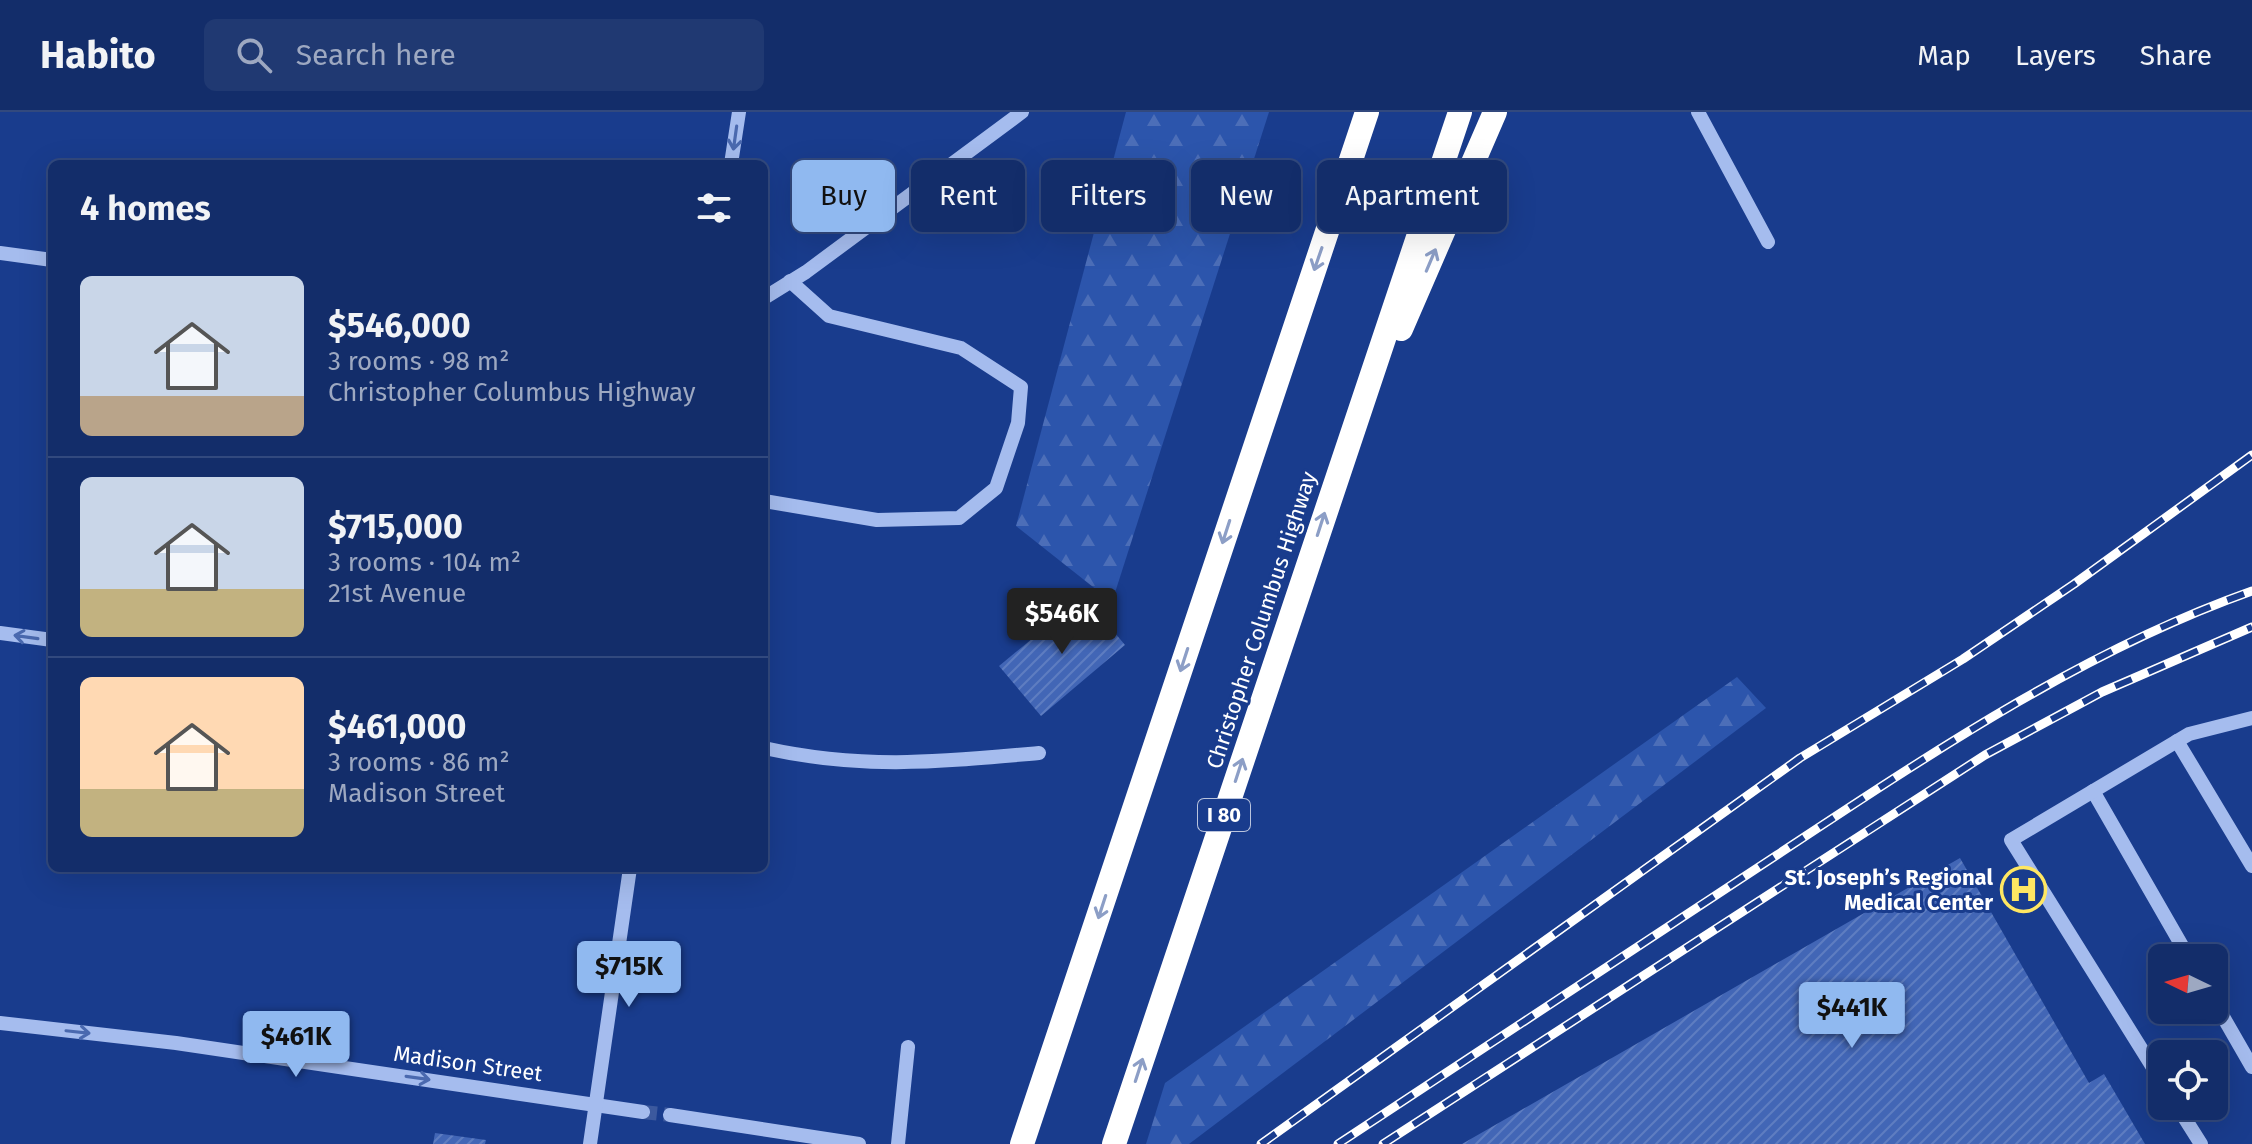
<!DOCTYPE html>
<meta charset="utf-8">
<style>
:root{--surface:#132d6a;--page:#203972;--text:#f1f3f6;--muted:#9da8c1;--line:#32497e;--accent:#90b9f0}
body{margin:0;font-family:"Fira Sans",sans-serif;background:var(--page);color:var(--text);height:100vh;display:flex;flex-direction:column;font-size:30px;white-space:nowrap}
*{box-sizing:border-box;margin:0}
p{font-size:26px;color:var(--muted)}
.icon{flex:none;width:44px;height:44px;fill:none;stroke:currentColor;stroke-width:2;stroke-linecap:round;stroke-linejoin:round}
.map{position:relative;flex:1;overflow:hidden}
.drawer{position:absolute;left:48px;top:48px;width:720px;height:712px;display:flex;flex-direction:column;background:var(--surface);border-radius:12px;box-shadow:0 8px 32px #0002,0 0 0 2px var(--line)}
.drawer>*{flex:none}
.banner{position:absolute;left:792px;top:48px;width:760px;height:72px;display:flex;gap:16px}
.needle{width:52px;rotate:275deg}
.tools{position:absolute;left:2148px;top:832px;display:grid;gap:16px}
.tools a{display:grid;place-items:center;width:80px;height:80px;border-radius:12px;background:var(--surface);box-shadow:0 8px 32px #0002,0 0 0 2px var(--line);font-size:40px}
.price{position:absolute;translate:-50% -68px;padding:0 18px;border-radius:8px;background:var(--accent);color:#111;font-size:26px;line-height:52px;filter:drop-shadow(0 2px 4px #0008)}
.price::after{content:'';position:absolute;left:50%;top:48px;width:24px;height:18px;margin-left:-12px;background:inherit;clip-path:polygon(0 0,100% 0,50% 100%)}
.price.on{background:#222;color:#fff}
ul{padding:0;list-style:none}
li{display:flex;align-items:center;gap:24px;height:200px;padding:0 32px}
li+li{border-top:2px solid var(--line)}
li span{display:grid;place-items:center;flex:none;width:224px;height:160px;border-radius:12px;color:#555}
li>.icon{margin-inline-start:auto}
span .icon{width:96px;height:96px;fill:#fffc;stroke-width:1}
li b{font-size:34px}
h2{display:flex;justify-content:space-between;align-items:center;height:96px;padding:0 32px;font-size:34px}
.pill{padding:0 28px;border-radius:12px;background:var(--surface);box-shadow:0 8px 32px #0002,0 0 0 2px var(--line);font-size:28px;line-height:72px}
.pill.on{background:var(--accent);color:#111}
header{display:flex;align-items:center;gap:48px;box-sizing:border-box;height:112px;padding:0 40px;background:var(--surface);border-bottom:2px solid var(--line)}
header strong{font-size:38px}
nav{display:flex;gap:44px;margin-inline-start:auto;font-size:28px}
.search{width:560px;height:72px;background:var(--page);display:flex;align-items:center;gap:20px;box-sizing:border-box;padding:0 28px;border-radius:12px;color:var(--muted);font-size:30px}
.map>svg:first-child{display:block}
.forest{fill:url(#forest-firs)}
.building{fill:url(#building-hatch)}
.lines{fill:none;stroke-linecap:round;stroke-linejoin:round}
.minor-tunnel{stroke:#3c599e;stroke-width:14;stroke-dasharray:14 7;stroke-linecap:butt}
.minor{stroke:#a5bcee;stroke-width:14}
.highway{stroke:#fff;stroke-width:24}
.rail-casing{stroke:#fff;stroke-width:9}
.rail{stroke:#193c8d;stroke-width:6;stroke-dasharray:18;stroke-linecap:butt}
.oneway{stroke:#4a69af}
.oneway2{stroke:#8c9ec6}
.labels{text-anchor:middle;stroke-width:6;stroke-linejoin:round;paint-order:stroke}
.shield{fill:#193c8d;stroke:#bac4dd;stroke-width:2}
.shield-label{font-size:20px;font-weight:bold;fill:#fff}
.street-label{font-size:22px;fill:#fff;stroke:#193c8d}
.poi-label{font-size:22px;font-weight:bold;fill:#fff;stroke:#193c8d;text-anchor:end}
</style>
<header>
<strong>Habito</strong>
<div class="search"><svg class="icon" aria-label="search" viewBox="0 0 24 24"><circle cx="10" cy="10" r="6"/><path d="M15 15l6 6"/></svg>Search here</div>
<nav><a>Map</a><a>Layers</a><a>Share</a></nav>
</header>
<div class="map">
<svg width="2252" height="1032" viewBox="0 0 2252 1032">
<defs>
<pattern id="forest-firs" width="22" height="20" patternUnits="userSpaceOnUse" patternTransform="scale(2)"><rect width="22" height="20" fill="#2c55ac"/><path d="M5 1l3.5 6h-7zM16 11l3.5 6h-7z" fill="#4c6eb8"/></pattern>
<pattern id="building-hatch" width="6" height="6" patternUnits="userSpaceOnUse" patternTransform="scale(2)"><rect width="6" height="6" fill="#4266b6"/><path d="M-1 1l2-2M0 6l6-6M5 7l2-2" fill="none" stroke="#5e7dc1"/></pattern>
</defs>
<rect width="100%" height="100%" fill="#193c8d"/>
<g class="forest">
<polygon points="1126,0 1269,0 1112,490 1016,414"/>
<polygon points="1737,565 1766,596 1189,1032 1146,1032 1165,971"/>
</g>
<g class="building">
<polygon points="1084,484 1125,533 1041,604 999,554"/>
<polygon points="1960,746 2089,971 2104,962 2145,1032 1462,1032"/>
<polygon points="435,1021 486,1028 485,1032 433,1032"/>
</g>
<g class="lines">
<polyline class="minor-tunnel" points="643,1000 670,1003"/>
<g class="minor">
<polyline points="1698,0 1768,130"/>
<polyline points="731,52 739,0"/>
<polyline points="0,141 52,148"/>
<polyline points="764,186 806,160 1022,0"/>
<polyline points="764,389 877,408 959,406 996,376 1018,311 1021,275 961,236 829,204 790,169"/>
<polyline points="0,521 52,528"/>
<polyline points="2177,629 2252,754"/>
<path d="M764 636C863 658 939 650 1039 641"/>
<polyline points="2093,679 2189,846"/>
<polyline points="2214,889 2252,955"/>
<polyline points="0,911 176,931 643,1000"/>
<polyline points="2162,970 2011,728 2189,622 2252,606"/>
<polyline points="2177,994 2201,1032"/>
<polyline points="670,1003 859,1032"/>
<polyline points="590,1032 630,756"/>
<polyline points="898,1032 908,935"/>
</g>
<g class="highway">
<polyline points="1401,217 1495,0"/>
<polyline points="1022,1032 1367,0"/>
<polyline points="1114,1032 1460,0"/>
</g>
<defs>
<g id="rail">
<polyline points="1261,1032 1800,646 1963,547 2074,472 2252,343"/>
<path d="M1338 1032C1484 936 1631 839 1777 743 1927 644 2082 539 2252 479"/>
<polyline points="1383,1032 1985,643 2102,580 2252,515"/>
</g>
</defs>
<use href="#rail" class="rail-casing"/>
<use href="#rail" class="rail"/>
</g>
<defs><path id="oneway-shaft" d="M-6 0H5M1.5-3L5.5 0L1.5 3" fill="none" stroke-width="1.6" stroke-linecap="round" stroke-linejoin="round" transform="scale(2)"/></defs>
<g class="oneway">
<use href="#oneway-shaft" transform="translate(735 26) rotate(98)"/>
<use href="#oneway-shaft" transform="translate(26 525) rotate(-172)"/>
<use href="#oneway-shaft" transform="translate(78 920) rotate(6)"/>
<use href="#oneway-shaft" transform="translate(418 966) rotate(8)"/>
</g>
<g class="oneway2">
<use href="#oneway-shaft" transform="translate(1318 147) rotate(109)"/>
<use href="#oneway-shaft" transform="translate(1431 148) rotate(-67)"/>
<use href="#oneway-shaft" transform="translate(1321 412) rotate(-72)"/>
<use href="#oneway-shaft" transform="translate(1226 420) rotate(108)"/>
<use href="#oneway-shaft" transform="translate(1184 548) rotate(108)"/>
<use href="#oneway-shaft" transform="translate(1239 658) rotate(-72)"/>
<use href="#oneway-shaft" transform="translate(1102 795) rotate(108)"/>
<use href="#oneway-shaft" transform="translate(1139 958) rotate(-72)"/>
</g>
<defs>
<symbol id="hospital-ring" viewBox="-11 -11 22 22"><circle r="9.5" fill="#193c8d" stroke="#ffe762" stroke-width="1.5"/><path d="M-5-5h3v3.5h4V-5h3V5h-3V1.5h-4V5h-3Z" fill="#ffe762"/></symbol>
</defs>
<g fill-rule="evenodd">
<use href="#hospital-ring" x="1998" y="752" width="51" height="51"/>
</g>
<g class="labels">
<rect class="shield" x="1198" y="687" width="52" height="32" rx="6"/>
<g class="shield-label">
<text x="1224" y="710">I 80</text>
</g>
<g class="street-label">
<text transform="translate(1261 508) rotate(-72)" y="8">Christopher Columbus Highway</text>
<text transform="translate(468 951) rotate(8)" y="8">Madison Street</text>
</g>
<g class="poi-label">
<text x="1993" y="773">St. Joseph’s Regional<tspan x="1993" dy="25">Medical Center</tspan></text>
</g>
</g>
</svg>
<div class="tools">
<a><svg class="needle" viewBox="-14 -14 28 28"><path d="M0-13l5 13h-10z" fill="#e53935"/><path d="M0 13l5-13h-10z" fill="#9da8c1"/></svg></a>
<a><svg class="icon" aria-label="locate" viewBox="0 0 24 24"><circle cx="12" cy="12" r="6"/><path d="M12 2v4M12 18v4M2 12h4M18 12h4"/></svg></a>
</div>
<b class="price on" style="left:1062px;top:544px">$546K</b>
<b class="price" style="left:629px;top:897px">$715K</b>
<b class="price" style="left:1852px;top:938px">$441K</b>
<b class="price" style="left:296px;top:967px">$461K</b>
<div class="banner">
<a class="pill on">Buy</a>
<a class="pill">Rent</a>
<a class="pill">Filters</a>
<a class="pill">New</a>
<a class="pill">Apartment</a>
</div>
<section class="drawer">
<h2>4 homes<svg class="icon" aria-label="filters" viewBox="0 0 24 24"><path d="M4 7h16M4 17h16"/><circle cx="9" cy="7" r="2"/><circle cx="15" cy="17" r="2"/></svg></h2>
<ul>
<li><span style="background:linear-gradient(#c9d6e8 75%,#b9a48a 0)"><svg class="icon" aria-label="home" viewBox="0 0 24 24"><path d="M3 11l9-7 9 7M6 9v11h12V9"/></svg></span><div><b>$546,000</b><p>3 rooms · 98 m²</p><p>Christopher Columbus Highway</p></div></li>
<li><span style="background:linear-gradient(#c9d6e8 70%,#c2b280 0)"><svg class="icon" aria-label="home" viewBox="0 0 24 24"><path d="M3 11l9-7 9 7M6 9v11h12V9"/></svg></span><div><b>$715,000</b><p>3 rooms · 104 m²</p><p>21st Avenue</p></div></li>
<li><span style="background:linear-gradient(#ffd9b3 70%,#c2b280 0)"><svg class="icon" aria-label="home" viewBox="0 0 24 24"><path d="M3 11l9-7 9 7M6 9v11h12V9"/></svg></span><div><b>$461,000</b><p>3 rooms · 86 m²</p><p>Madison Street</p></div></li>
</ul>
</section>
</div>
